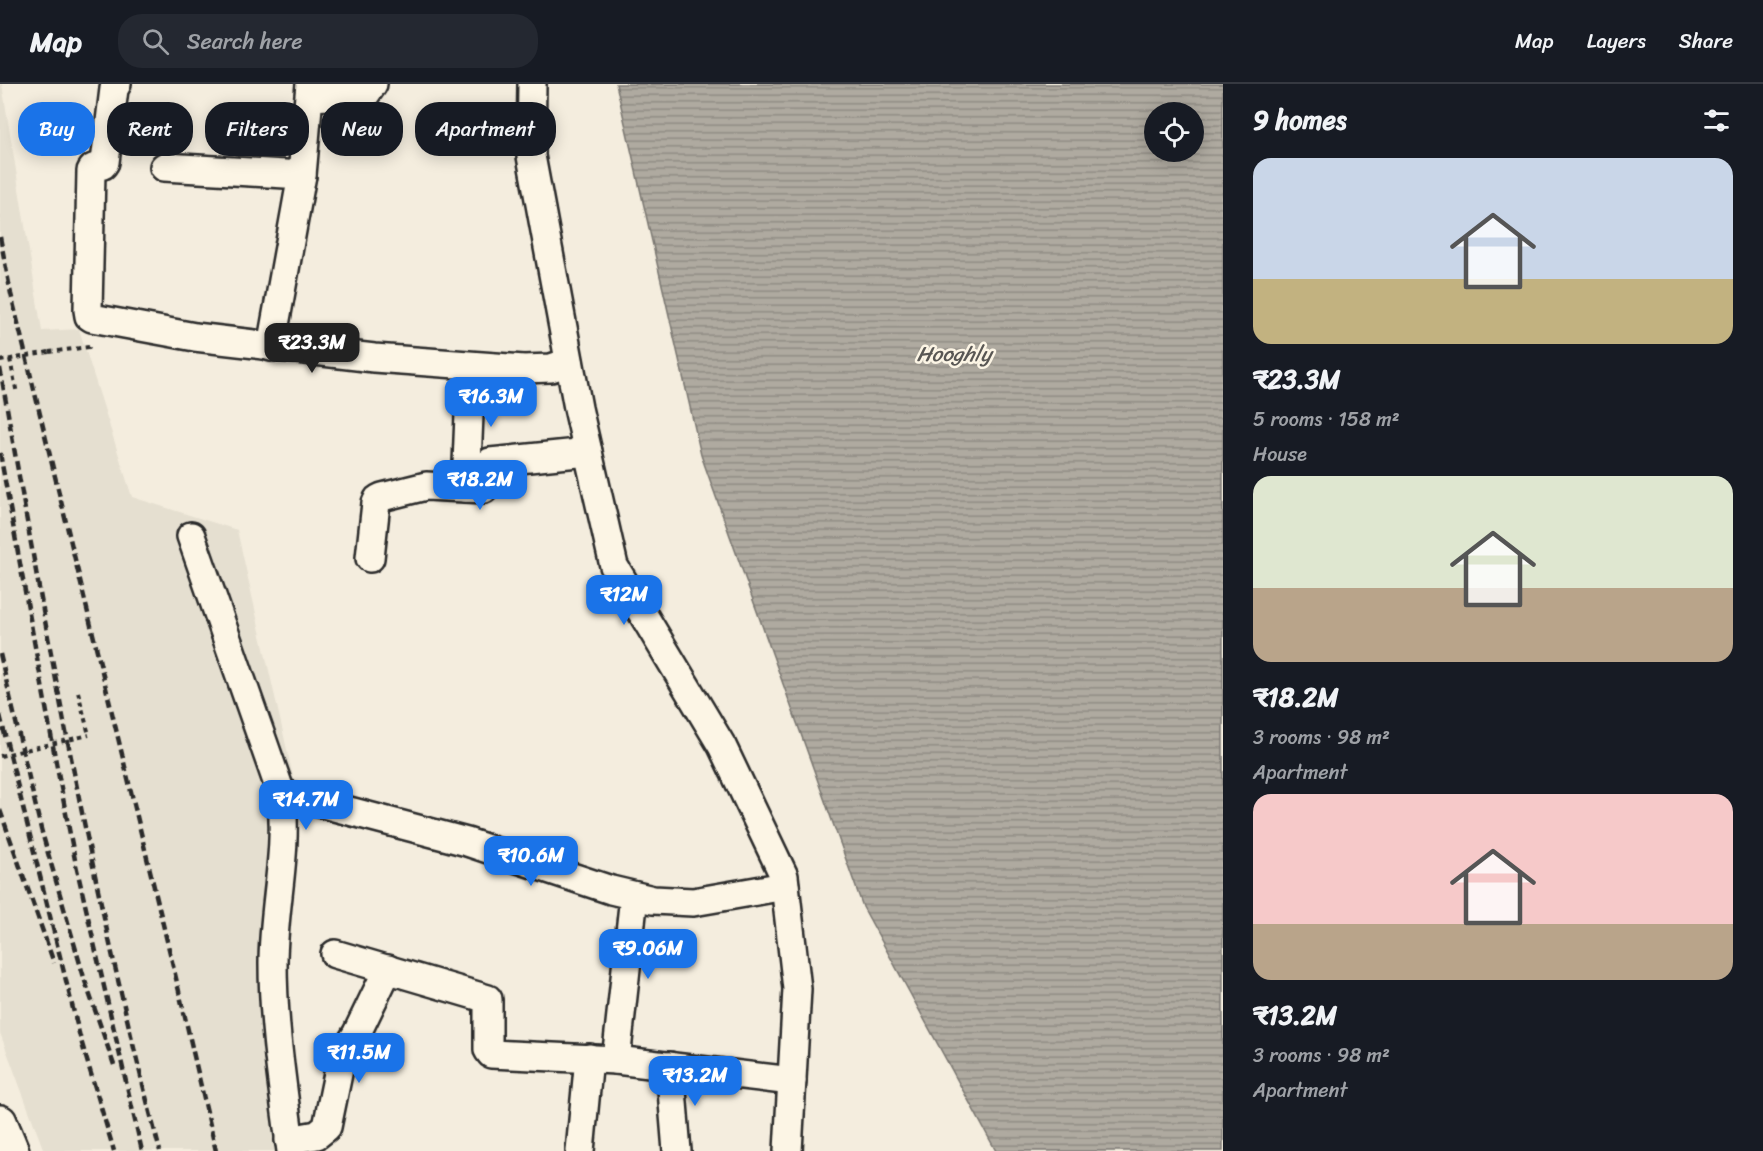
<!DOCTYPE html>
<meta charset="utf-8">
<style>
:root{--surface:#171b24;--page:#242831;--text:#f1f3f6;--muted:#9ea1a6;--line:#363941;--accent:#1a73e8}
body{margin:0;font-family:Sriracha,sans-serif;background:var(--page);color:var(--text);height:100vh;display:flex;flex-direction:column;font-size:22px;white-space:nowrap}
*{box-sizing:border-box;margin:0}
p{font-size:20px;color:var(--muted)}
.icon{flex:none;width:33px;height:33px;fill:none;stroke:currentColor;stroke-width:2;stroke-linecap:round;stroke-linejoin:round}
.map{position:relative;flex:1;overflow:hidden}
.drawer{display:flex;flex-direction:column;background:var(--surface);width:540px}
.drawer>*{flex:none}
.top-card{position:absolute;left:18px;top:18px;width:570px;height:54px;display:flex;gap:12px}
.fabs{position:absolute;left:1144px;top:18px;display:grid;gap:12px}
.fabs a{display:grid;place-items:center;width:60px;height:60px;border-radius:50%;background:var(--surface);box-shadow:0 3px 15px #0003;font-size:30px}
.price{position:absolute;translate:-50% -51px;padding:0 14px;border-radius:12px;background:var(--accent);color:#fff;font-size:20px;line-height:39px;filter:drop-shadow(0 2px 3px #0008)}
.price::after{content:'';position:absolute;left:50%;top:36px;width:18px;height:14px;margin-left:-9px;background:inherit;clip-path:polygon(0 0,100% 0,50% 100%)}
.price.selected{background:#222;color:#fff}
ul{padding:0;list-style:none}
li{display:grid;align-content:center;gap:12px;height:318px;padding:0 30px}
li span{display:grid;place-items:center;height:186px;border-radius:18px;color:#555}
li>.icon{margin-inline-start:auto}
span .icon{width:108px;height:108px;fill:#fffc;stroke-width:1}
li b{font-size:26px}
h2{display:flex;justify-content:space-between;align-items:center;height:72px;padding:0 30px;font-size:26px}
.pill{padding:0 21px;border-radius:24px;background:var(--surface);box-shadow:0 3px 15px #0003;font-size:21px;line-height:54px}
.pill.selected{background:var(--accent);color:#fff}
header{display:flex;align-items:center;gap:36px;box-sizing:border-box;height:84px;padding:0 30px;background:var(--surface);border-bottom:2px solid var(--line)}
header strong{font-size:28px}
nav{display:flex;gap:33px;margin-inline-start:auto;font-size:21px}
.search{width:420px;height:54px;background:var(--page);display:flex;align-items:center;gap:15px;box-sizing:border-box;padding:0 21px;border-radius:24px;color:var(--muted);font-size:22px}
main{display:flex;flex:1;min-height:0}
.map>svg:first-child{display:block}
.built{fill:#e5dfd0}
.water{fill:url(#water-rules);stroke:#7a7771;stroke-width:1.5;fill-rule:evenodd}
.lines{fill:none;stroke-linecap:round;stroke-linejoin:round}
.minor-casing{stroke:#2b2b2b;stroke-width:32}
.major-casing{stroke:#2b2b2b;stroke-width:38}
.path{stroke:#2b2b2b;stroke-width:4;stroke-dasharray:4.5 4.5;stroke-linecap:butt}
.minor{stroke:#fcf5e5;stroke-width:27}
.major{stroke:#fcf5e5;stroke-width:33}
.rail{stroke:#2b2b2b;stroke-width:4.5;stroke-dasharray:9 4.5;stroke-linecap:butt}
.path-bridge{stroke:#2b2b2b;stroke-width:4;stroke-dasharray:4.5 4.5;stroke-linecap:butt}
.labels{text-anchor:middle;stroke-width:5;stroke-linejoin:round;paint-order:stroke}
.water-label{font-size:21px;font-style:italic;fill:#595754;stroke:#fcf5e5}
</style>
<header>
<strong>Map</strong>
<div class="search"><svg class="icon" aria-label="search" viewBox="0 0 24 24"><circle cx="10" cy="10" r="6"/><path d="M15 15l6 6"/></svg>Search here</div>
<nav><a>Map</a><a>Layers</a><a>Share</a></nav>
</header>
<main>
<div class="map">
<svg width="1223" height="1067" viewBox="0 0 1223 1067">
<defs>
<pattern id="water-rules" width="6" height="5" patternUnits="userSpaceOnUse" patternTransform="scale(1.5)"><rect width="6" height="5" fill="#afaaa0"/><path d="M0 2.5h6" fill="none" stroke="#8f8b83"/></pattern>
</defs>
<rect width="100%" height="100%" fill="#f4edde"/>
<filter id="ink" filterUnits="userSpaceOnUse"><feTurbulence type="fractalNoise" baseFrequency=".0167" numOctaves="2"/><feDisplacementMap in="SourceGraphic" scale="12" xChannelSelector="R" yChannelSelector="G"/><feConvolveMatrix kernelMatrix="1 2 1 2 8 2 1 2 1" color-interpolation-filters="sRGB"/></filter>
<g filter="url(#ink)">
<polygon class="built" points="0,0 2,0 42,247 79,245 132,413 237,446 295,701 270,940 275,1053 278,1067 44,1067 0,949"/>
<path class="water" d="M616 0H1223V1067H996L863 823 701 371ZM1155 28H1194V68H1155Z"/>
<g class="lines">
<defs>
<g id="minor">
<polyline points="117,0 114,5 105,78 103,81 93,84 91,87 88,226 89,232 92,234 195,253 374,274 524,285 551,284 569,278"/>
<polyline points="532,0 531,72 578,324 614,482 722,662 784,792 797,905 788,1067"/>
<polyline points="310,13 366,10 373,0"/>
<polyline points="164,83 302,91"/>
<polyline points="271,263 302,91 310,0"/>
<polyline points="466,404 471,282"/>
<path d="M191 452 281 709C289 766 273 822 273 879 273 942 283 1004 291 1067"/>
<polyline points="370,474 376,419 378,415 382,413 426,402 484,405 486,402 487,381 490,378 588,368"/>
<polyline points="281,709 467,758 611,806 653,816 693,818 785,802"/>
<polyline points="335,870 488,915 488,966 491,970 616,976 792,997"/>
<polyline points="616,976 634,812"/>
<polyline points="670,982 677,1067"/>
<polyline points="289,1056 317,1051 327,1043 341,975 357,949 388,885"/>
<polyline points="580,1067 589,974"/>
</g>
<polyline id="major" points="0,1038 12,1067"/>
</defs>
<use href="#minor" class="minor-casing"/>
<use href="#major" class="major-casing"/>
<g class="path">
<polyline points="49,268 89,263 90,259"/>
<polyline points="10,275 17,310"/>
<polyline points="78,608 89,651"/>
</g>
<use href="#minor" class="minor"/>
<use href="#major" class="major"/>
<g class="rail">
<polyline points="0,153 11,210 175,890 216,1067"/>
<path d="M0 284C46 547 92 809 160 1067"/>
<polyline points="0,369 55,673 76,781 142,1067"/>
<polyline points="0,570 41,745 85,897 114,981"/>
<polyline points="0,631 80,953 114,1067"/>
<polyline points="0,726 54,879"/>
</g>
<g class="path-bridge">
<polyline points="0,277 49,268"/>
<polyline points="0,672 89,651"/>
</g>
</g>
</g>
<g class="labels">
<g class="water-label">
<text x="954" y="277">Hooghly</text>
</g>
</g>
</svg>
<div class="fabs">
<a><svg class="icon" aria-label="locate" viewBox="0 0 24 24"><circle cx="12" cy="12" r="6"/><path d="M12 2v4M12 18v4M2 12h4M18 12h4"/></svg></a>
</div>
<b class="price selected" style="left:312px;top:290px">₹23.3M</b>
<b class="price" style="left:491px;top:344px">₹16.3M</b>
<b class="price" style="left:480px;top:427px">₹18.2M</b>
<b class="price" style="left:624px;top:542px">₹12M</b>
<b class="price" style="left:306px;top:747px">₹14.7M</b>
<b class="price" style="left:531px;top:803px">₹10.6M</b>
<b class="price" style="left:648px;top:896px">₹9.06M</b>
<b class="price" style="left:359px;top:1000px">₹11.5M</b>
<b class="price" style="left:695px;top:1023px">₹13.2M</b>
<div class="top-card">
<a class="pill selected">Buy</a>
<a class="pill">Rent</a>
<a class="pill">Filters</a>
<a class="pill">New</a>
<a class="pill">Apartment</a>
</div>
</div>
<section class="drawer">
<h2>9 homes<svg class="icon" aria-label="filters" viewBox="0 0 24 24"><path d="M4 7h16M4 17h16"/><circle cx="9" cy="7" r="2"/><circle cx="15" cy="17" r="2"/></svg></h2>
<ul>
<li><span style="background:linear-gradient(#c9d6e8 65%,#c2b280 0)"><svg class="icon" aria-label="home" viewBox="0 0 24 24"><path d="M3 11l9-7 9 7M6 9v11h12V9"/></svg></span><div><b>₹23.3M</b><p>5 rooms · 158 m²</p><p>House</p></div></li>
<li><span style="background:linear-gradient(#dfe7d0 60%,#b9a48a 0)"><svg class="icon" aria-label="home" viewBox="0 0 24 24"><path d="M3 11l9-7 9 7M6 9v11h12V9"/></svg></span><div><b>₹18.2M</b><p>3 rooms · 98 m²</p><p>Apartment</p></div></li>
<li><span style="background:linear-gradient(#f6c9c9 70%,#b9a48a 0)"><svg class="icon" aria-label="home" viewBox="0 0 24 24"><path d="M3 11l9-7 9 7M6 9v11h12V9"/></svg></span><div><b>₹13.2M</b><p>3 rooms · 98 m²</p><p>Apartment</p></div></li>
</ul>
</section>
</main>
